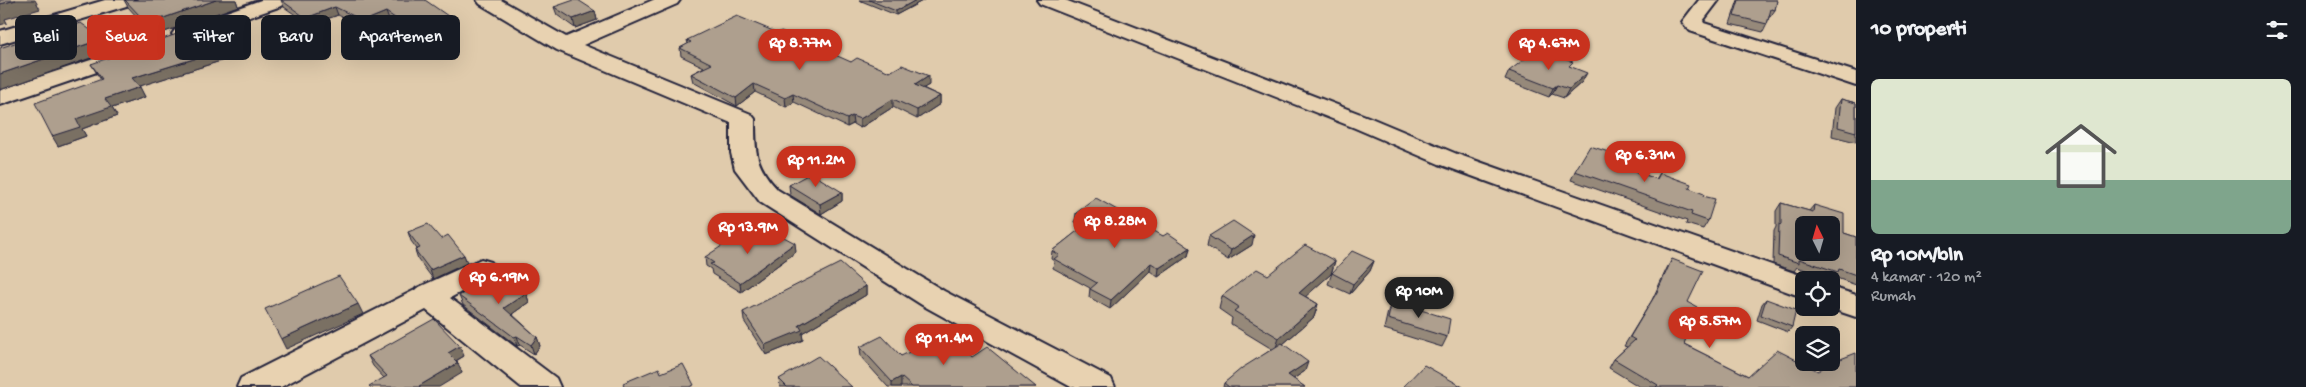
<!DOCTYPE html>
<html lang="id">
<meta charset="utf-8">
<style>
:root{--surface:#171b24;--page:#242831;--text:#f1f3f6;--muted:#9ea1a6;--line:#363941;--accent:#c8321e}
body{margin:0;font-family:"Gochi Hand",sans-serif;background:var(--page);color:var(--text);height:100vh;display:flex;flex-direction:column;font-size:19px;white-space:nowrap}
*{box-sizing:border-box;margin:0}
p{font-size:16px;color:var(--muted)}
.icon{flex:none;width:28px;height:28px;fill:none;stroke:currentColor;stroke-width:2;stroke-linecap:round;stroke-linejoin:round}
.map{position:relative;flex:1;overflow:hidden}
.side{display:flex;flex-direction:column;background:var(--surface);width:450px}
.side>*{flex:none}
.hud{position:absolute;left:15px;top:15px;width:475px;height:45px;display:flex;gap:10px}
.needle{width:32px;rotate:355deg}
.fabs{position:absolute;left:1795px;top:216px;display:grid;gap:10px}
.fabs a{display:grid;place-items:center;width:45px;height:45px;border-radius:8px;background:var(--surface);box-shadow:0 5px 20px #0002;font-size:25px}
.price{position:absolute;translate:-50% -42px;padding:0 11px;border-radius:18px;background:var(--accent);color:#fff;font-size:16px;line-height:32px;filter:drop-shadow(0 1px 2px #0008)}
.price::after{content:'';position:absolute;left:50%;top:30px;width:15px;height:11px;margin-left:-8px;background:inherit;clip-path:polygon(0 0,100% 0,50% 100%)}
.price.active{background:#222;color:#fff}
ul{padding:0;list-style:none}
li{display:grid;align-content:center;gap:10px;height:265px;padding:0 15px}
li+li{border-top:1px solid var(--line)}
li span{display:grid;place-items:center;height:155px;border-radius:8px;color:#555}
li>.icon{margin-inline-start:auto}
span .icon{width:90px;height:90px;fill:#fffc;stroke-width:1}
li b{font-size:21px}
h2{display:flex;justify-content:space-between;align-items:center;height:60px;padding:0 15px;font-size:21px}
.chip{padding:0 18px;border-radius:8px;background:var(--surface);box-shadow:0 5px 20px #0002;font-size:18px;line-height:45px}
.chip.active{background:var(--accent);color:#fff}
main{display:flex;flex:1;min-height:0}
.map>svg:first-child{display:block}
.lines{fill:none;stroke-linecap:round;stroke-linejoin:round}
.minor-casing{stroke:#22223b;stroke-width:4}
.minor{fill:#e8d2b1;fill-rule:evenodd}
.wall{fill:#96897a;stroke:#22223b}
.shaded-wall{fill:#7a6f63;stroke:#22223b}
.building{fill:#ae9f8e;stroke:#22223b;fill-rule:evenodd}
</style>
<main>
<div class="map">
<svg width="1856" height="387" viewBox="0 0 1856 387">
<rect width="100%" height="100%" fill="#e0cbac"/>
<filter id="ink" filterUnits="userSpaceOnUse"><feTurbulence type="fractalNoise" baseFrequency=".02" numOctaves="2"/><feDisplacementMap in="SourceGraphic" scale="10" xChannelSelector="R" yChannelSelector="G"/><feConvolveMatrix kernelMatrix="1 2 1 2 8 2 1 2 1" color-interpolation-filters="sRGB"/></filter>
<g filter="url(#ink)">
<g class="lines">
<defs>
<g id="minor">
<polygon points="105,0 136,0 133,4 0,44 0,31"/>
<polygon points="261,0 290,0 287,4 189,38 182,40 175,38 172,34 175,30"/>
<path d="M477 0H501L566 37 653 0H680L677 4 583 45 751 114 755 119C755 152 755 166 778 190L944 291 1111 378 1115 387H1071L922 305 760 202 735 169 731 153V123L557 50 480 4Z"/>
<polygon points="1037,0 1065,0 1371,118 1457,154 1814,280 1804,280 1804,297 1794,294 1439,164 1355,128 1040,4"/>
<polygon points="1699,0 1719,0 1703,21 1704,23 1856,72 1856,86 1690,31 1682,22"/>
<polygon points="124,49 132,50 135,55 132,60 0,105 0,90"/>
<polygon points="481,259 491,262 495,269 491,276 450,298 556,378 560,387 521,387 426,310 281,387 237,387 241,378 415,290 417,288"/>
<polygon points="1831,287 1856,295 1856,317 1829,308 1831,308"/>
</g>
</defs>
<use href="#minor" class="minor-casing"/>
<use href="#minor" class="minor"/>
</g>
<g class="wall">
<polygon points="124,0 236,0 238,6 0,90 67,28 93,32 137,17 128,7"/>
<polygon points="281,0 425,0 450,24 413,37 389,20 367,29 338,15 310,25 284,7"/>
<polygon points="859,0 924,0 896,15"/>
<polygon points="1738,0 1777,0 1775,10 1770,17 1769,17 1767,24 1763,32 1730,24"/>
<polygon points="554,7 595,11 597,20 575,28 557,15"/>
<polygon points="687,40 851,62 890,72 929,85 923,88 940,96 940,104 917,119 893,107 860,128 853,124 847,127 794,102 786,107 755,92 737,106 693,82 691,74 704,67 681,56 680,48 688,44"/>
<polygon points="240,55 139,86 145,97 112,108 117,116 82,129 86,136 58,146 101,80 91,64"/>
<polygon points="1571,67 1582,82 1564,98 1552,94 1549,97 1505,80 1509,71"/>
<polygon points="1841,99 1856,103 1856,142 1832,136 1835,108"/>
<polygon points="1616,165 1656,179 1660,173 1703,196 1708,221 1703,229 1686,224 1687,221 1571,180 1575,171"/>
<polygon points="789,185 842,192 842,201 821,214 790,195"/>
<polygon points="1781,203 1809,211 1814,205 1844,233 1856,237 1856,285 1834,277 1833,279 1797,267 1794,271 1773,264 1774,231 1776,227 1776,211"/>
<polygon points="1076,213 1163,236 1190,248 1188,256 1158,277 1150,271 1110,309 1089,297 1090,288 1053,268 1054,261 1051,259 1052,251 1084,226 1075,222"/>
<polygon points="408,232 441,239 464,255 467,263 433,279 418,259 415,250 417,249 411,241"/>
<polygon points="1209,236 1252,245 1228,260 1207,246"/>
<polygon points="745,246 796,252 741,292 712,274 711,269 706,266 705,257"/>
<polygon points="1672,259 1688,302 1684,344 1748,376 1818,371 1856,387 1640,387 1609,368 1614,359 1627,347 1624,346 1652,300 1667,268"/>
<polygon points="1335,261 1331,274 1305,296 1318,304 1314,317 1283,344 1305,371 1293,379 1305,387 1223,387 1224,383 1272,349 1231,324 1232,318 1219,309 1222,296 1268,275"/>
<polygon points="1374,261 1370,271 1350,294 1328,284 1332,273"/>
<polygon points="866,286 866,295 802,333 803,340 766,355 744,321 743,312"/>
<polygon points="526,293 529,302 512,314 537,337 540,346 534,354 520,345 517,346 463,305 459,296"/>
<polygon points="1766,299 1792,327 1788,332 1757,320 1762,304"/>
<polygon points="1392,301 1447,337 1442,347 1384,329 1388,311"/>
<polygon points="860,347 901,356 972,357 1036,387 888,387 861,357"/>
<polygon points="368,356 464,356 456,361 462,373 384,378 373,366"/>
<polygon points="779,379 852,387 780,387"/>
</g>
<g class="shaded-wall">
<polygon points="16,0 35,0 40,9 5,19 7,23 0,25 0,4"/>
<polygon points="216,0 236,0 238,6 0,90 0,74"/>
<polygon points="916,0 924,0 896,15 896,11"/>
<polygon points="335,7 338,15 310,25 306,18"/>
<polygon points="595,11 597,20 575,28 573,19"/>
<polygon points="386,12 389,20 367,29 364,21"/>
<polygon points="448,16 450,24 413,37 411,29"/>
<polygon points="236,46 240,55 137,87 132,78"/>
<polygon points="1587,73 1582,82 1564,98 1569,89"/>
<polygon points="929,76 929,85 915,93 915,85"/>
<polygon points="754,84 755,92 737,106 736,98"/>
<polygon points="1557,85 1552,94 1549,97 1553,88"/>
<polygon points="140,87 145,97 112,108 117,116 82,129 86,136 58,146 52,136 105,99"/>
<polygon points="793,94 794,102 786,107 785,98"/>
<polygon points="940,96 940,104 917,119 917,110"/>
<polygon points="893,99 893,107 860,128 860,119"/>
<polygon points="852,116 853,124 847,127 847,119"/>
<polygon points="842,192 842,201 821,214 820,204"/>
<polygon points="1254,235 1252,245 1228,260 1231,250"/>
<polygon points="795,243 796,252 741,292 740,283"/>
<polygon points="1190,248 1188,256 1158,277 1159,268"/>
<polygon points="464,255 467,263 433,279 430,270"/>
<polygon points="1335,261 1331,274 1295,306 1299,293"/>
<polygon points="1374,261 1370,271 1350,294 1353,284"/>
<polygon points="1151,263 1150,271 1110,309 1111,300"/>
<polygon points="866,286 866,295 802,333 803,340 766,355 765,345"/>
<polygon points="526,293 529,302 508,317 504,308"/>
<polygon points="358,304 363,314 286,349 281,339"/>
<polygon points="1318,304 1314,317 1275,351 1279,338"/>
<polygon points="517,336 520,345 517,346 514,337"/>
<polygon points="537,337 540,346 534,354 531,345"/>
<polygon points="460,346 464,356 452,363 448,353"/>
<polygon points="1308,362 1305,371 1286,384 1288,375"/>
<polygon points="458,363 462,373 439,387 420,387 419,386"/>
<polygon points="901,377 901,387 892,387 892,382"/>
</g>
<g class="building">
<polygon points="0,0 16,0 0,4"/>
<polygon points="125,0 216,0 0,74 0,48 65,26 67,28 81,23 93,32 140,16"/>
<polygon points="281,0 425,0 448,16 411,29 386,12 364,21 335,7 306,18"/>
<polygon points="574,0 578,0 595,11 573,19 554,7"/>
<polygon points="869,0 916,0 896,11"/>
<polygon points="1739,0 1777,0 1775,10 1771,9 1767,24 1734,16"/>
<polygon points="737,16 778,33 781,31 851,62 857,58 890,72 902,65 929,76 915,85 940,96 917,110 893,99 860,119 852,116 847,119 793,94 785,98 754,84 736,98 691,74 712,64 680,48 691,42 687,40"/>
<polygon points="214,21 236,46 132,78 140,87 105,99 111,107 76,119 80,127 52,136 35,103 102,79 91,64"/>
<polygon points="1542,51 1573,62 1569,66 1587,73 1569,89 1557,85 1553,88 1509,71 1530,55 1535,57"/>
<polygon points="1841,99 1856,103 1856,132 1838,127"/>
<polygon points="1590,146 1621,156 1616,165 1657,179 1660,173 1691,184 1689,188 1704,194 1703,196 1715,199 1708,221 1691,215 1692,212 1575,171"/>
<polygon points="811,173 842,192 820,204 789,185"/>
<polygon points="1096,198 1163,236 1168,233 1190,248 1159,268 1151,263 1111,300 1090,289 1097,283 1054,259 1059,255 1052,251 1090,221 1076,213"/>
<path d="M1781 203 1813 212 1814 205 1844 214V233L1856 237V275L1839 269 1838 272 1799 259V263L1778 256 1779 224 1781 225ZM1804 225H1831V252H1804Z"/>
<polygon points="1233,221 1254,235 1231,250 1209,236"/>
<polygon points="428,224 441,239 448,235 464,255 430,270 415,250 420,248 408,232"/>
<polygon points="769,229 795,243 740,283 710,264 714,263 705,257 734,238 745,246"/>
<polygon points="1305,245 1335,261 1299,293 1318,304 1279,338 1234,311 1239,307 1222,296 1257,269 1268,275"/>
<polygon points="1352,251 1374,261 1353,284 1332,273"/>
<polygon points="1672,259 1703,271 1688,302 1697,307 1684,344 1748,376 1777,350 1818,371 1836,359 1838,360 1856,353 1856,387 1656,387 1658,385 1614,359 1635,340 1630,337 1657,292"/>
<polygon points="840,263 866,286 799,325 802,330 765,345 743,312"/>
<polygon points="495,273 526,293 504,308 537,337 531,345 517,336 514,337 459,296"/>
<polygon points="339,276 358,304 281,339 265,309"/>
<polygon points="1766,299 1796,310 1792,327 1761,315"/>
<polygon points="1392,301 1450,319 1447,337 1388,319"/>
<polygon points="434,319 460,346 448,353 458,363 419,386 420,387 370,387 369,386 387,376 368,356"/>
<polygon points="949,333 972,357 987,347 1036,387 912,387 901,377 892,382 860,347 882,336 901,356"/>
<polygon points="1282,343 1308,362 1288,375 1305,387 1229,387 1224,383 1242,368"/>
<polygon points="818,356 852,387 787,387 779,379"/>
<polygon points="683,364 694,385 689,387 624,387 623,383 659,368 661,373"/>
<polygon points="1424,365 1463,387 1403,387"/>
</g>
</g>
</svg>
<div class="fabs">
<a><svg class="needle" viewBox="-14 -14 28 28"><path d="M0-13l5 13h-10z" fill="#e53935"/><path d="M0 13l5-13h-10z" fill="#9ea1a6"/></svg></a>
<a><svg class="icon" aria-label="locate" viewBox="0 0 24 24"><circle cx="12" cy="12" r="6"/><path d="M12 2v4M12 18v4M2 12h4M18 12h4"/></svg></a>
<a><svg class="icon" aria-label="layers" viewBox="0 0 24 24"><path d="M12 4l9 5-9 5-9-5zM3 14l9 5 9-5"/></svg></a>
</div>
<b class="price" style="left:800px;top:71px">Rp 8.77M</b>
<b class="price" style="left:1549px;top:71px">Rp 4.67M</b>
<b class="price" style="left:1645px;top:183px">Rp 6.31M</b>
<b class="price" style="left:816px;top:188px">Rp 11.2M</b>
<b class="price" style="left:1115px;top:249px">Rp 8.28M</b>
<b class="price" style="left:748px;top:255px">Rp 13.9M</b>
<b class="price" style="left:499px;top:305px">Rp 6.19M</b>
<b class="price active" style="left:1419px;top:319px">Rp 10M</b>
<b class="price" style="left:1710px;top:349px">Rp 5.57M</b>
<b class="price" style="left:944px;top:366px">Rp 11.4M</b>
<div class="hud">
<a class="chip">Beli</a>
<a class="chip active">Sewa</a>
<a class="chip">Filter</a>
<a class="chip">Baru</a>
<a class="chip">Apartemen</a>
</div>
</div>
<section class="side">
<h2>10 properti<svg class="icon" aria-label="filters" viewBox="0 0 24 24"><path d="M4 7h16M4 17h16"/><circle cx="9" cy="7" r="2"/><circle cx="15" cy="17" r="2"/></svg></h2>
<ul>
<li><span style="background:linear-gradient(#dfe7d0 65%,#7fa58c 0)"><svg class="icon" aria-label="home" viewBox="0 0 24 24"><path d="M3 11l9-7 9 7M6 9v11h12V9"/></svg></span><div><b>Rp 10M/bln</b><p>4 kamar · 120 m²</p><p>Rumah</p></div></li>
</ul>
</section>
</main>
